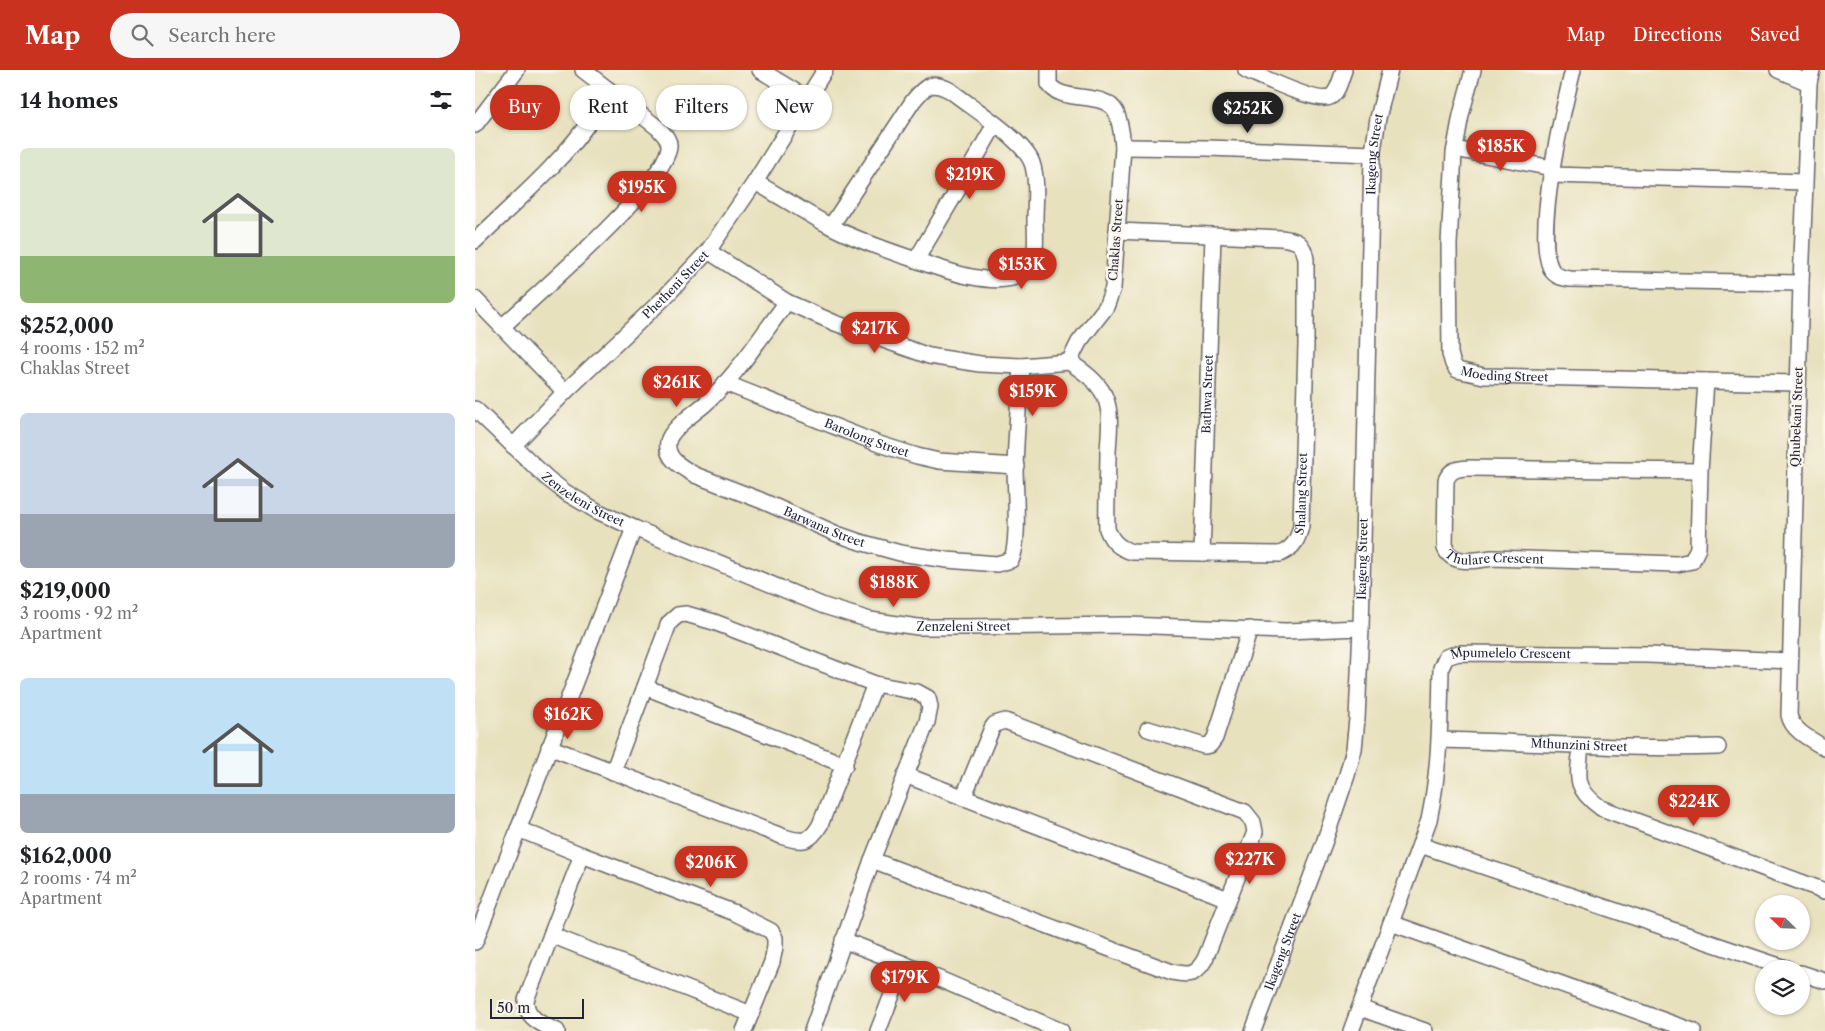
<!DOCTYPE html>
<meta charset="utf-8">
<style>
:root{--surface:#fff;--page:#f6f6f6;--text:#202124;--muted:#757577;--accent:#c8321e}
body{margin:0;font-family:"Libre Caslon Text",serif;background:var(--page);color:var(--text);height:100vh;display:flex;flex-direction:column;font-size:19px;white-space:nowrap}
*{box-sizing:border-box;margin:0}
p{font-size:16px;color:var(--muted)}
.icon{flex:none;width:28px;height:28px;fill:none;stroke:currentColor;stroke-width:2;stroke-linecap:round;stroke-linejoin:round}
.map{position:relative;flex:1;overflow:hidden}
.side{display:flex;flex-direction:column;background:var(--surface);width:475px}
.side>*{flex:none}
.top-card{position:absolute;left:15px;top:15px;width:475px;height:45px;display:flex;gap:10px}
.needle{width:32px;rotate:293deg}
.buttons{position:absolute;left:1280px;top:825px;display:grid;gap:10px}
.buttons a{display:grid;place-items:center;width:55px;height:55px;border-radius:50%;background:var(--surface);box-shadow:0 1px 4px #0004;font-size:25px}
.scale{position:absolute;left:15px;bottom:12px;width:94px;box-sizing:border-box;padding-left:5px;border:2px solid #22223b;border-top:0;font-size:14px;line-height:18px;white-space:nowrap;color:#22223b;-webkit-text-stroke:4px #fbf7ec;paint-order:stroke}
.price{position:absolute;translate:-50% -42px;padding:0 11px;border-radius:18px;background:var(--accent);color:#fff;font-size:16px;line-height:32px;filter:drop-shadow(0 1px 2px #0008)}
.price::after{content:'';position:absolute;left:50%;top:30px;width:15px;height:11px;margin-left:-8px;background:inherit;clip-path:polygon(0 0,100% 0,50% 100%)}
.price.on{background:#222;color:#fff}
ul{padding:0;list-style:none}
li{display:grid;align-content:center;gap:10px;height:265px;padding:0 20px}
li span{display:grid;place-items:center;height:155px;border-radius:8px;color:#555}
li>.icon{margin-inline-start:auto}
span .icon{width:90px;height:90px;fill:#fffc;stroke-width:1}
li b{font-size:21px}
h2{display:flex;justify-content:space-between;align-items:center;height:60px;padding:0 20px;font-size:21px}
.chip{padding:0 18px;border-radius:22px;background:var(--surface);box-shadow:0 1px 4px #0004;font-size:18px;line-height:45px}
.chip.on{background:var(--accent);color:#fff}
header{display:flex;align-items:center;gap:30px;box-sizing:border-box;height:70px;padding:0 25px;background:var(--accent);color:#fff}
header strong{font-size:24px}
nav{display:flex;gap:28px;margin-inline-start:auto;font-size:18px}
.search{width:350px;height:45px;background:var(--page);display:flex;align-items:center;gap:12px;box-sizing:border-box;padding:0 18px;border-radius:28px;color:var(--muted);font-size:19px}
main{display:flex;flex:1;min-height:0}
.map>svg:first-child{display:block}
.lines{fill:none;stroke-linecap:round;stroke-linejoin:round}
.minor-casing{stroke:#676569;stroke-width:18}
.minor{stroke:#fff;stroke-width:15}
.labels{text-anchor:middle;stroke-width:5;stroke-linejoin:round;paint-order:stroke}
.street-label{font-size:12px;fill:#22223b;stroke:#fbf7ec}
</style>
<header>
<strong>Map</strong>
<div class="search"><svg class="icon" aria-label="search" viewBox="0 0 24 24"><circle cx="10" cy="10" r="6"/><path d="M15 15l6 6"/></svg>Search here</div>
<nav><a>Map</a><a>Directions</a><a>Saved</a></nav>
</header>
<main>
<section class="side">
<h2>14 homes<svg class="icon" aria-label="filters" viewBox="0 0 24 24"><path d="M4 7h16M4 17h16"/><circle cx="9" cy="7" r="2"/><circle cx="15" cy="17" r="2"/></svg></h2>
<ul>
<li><span style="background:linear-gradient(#dfe7d0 70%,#8fb573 0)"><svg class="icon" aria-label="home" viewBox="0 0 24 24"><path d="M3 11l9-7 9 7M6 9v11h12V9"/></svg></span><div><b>$252,000</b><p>4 rooms · 152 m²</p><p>Chaklas Street</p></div></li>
<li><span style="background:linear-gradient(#c9d6e8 65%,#9aa5b1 0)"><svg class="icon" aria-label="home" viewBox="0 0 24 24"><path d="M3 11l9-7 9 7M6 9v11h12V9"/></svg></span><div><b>$219,000</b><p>3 rooms · 92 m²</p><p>Apartment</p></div></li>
<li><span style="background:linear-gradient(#bfe0f5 75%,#9aa5b1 0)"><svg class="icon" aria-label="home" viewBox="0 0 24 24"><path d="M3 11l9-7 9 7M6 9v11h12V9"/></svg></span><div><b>$162,000</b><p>2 rooms · 74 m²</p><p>Apartment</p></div></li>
</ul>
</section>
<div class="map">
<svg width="1350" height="961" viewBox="0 0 1350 961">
<rect width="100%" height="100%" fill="#fbf7ec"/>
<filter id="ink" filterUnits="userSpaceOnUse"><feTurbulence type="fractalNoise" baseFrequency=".02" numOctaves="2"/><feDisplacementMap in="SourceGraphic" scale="10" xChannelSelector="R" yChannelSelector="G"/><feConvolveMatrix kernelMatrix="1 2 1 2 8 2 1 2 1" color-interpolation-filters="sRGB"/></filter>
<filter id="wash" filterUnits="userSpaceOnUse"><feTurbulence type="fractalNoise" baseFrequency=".0096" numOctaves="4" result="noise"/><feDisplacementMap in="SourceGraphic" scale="20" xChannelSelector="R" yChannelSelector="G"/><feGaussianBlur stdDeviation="1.12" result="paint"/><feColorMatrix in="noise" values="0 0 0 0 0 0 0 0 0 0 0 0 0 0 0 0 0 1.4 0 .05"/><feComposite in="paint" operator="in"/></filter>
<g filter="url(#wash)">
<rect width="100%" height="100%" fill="#e8e1be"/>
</g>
<g filter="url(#ink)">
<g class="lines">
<defs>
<g id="minor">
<polyline points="285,0 331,28"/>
<path d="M574 0V14C586 34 630 20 641 42 646 53 647 66 648 77L638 218 631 237 604 272 594 292"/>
<path d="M771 0C785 6 843 34 855 27 863 23 866 8 869 0"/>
<path id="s1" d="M998 0 986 45 979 83 974 174 975 284 978 294 982 300 1009 306 1323 313"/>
<path d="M1098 0C1089 36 1056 173 1078 202 1082 207 1088 208 1095 209L1326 213"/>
<polyline points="1303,0 1334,13"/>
<path d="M1337 0 1334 13 1326 213 1314 645C1317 661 1337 670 1350 678"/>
<polyline points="0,55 42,0"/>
<polyline points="648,77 732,78 898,84"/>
<polyline points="980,79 1077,98"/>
<polyline points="1076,105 1329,112"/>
<path d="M280 112C305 126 329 142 355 156 380 169 408 179 435 188 455 195 476 203 497 207 512 210 535 212 549 203 564 194 560 165 560 150 560 132 563 111 557 93 549 70 496 37 476 21 457 10 451 15 438 31L356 156"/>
<path d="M0 171C39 133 89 91 118 46 123 37 128 28 133 19"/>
<polyline points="233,181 312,232 360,253 454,286 505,294 546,296 594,292"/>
<polyline points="441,190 482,121 520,54"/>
<polyline points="0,229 90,322"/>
<path id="s2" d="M312 232C286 266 262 305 230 334 221 342 195 359 193 372 190 389 208 398 220 405L285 430 362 464 385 472 425 483 472 490 522 494 536 490C545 474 540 418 540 397 541 364 544 330 546 296"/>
<path d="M28 256C60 226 190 115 194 77 195 69 188 64 183 58L108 0"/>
<path id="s3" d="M594 292C607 300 624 312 630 327 637 343 634 364 633 381 633 407 631 433 632 459 637 472 644 478 657 482L805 484C819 478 823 469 826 456L831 275V189C828 172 822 170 806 168L642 161"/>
<path id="s4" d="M250 313 404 374 442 386 464 391 541 396"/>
<path id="s5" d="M0 339 72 408 90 422 122 441 159 458 349 536 395 550 443 557H489L652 555 811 561 886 558"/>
<path id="s6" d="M38 376 90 322 189 228 233 181 280 112 350 0"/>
<path id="s7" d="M1225 401 993 398C982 399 976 399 971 410L970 478C977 496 1002 490 1017 488L1202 494 1217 491 1223 478 1225 401 1231 311"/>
<path id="s8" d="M727 483 738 166"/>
<polyline points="170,617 370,695"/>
<polyline points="673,659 729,676 735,675 740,668 775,559"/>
<path id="s9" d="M965 670C1058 672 1150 680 1243 677"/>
<path d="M1106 676C1103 707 1098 718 1126 738L1350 821"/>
<path d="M74 677 309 767C328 773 335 772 345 755L400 614"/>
<polyline points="138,702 194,553 203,545 211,544 239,552 400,614 442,622 453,628 455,637 452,652 397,790 337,961"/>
<polyline points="430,705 753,829"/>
<polyline points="43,759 107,785 260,843 296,861 300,868 300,877 297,892 269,961"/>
<polyline points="945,775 1313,899"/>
<path d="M397 790 697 902C714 906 721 905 730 889L780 762 778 752 770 742 530 651 520 654 517 658 488 728"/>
<polyline points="916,853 1218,961"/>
<polyline points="76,865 276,944"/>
<polyline points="368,870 429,894 586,961"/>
<polyline points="0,872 159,458"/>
<polyline points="1326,903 1350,911"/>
<polyline points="885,938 950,961"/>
<path d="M82 961C68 955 50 948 51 930L107 785"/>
<polyline points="403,961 429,894"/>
<path id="s10" d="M778 961 849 773 872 705 879 679 882 649 886 558 897 88 903 48 915 0"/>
<path id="s11" d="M876 961 954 750C965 698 965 650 966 598L971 587 984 583 1173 585 1315 591"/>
</g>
</defs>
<use href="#minor" class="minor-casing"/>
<use href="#minor" class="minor"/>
</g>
</g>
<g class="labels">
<g class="street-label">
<text dy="4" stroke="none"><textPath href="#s10" startOffset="895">Ikageng Street</textPath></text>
<text transform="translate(641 170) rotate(-86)" y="4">Chaklas Street</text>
<text dy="4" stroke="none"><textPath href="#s6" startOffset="229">Phetheni Street</textPath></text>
<text dy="4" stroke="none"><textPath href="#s1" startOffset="352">Moeding Street</textPath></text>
<text dy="4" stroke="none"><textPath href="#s8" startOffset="159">Bathwa Street</textPath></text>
<text transform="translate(1322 347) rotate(-88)" y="4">Qhubekani Street</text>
<text dy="4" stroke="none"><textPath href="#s4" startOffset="152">Barolong Street</textPath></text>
<text dy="4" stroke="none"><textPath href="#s3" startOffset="436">Shalang Street</textPath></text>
<text dy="4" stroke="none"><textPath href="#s5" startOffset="142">Zenzeleni Street</textPath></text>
<text dy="4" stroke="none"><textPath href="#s2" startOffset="370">Barwana Street</textPath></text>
<text dy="4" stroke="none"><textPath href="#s7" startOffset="381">Thulare Crescent</textPath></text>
<text dy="4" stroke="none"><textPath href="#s10" startOffset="490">Ikageng Street</textPath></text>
<text dy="4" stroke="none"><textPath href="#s5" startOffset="548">Zenzeleni Street</textPath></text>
<text dy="4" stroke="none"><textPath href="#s11" startOffset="455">Mpumelelo Crescent</textPath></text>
<text dy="4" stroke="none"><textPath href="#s9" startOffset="139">Mthunzini Street</textPath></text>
<text dy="4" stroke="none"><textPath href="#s10" startOffset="85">Ikageng Street</textPath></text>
</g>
</g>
</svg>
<div class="buttons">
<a><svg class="needle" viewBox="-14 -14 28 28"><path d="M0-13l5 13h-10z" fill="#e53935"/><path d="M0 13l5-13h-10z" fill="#757577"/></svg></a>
<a><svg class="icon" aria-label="layers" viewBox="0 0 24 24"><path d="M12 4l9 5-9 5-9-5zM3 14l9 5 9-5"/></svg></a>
</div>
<div class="scale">50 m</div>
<b class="price on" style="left:773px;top:64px">$252K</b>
<b class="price" style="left:1026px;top:102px">$185K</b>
<b class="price" style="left:495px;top:130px">$219K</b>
<b class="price" style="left:167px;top:143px">$195K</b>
<b class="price" style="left:547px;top:220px">$153K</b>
<b class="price" style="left:400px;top:284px">$217K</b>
<b class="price" style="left:202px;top:338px">$261K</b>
<b class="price" style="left:558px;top:347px">$159K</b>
<b class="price" style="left:419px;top:538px">$188K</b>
<b class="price" style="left:93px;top:670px">$162K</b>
<b class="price" style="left:1219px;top:757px">$224K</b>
<b class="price" style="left:775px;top:815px">$227K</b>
<b class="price" style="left:236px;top:818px">$206K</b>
<b class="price" style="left:430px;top:933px">$179K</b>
<div class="top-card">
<a class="chip on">Buy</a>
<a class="chip">Rent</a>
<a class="chip">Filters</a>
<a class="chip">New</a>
</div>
</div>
</main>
